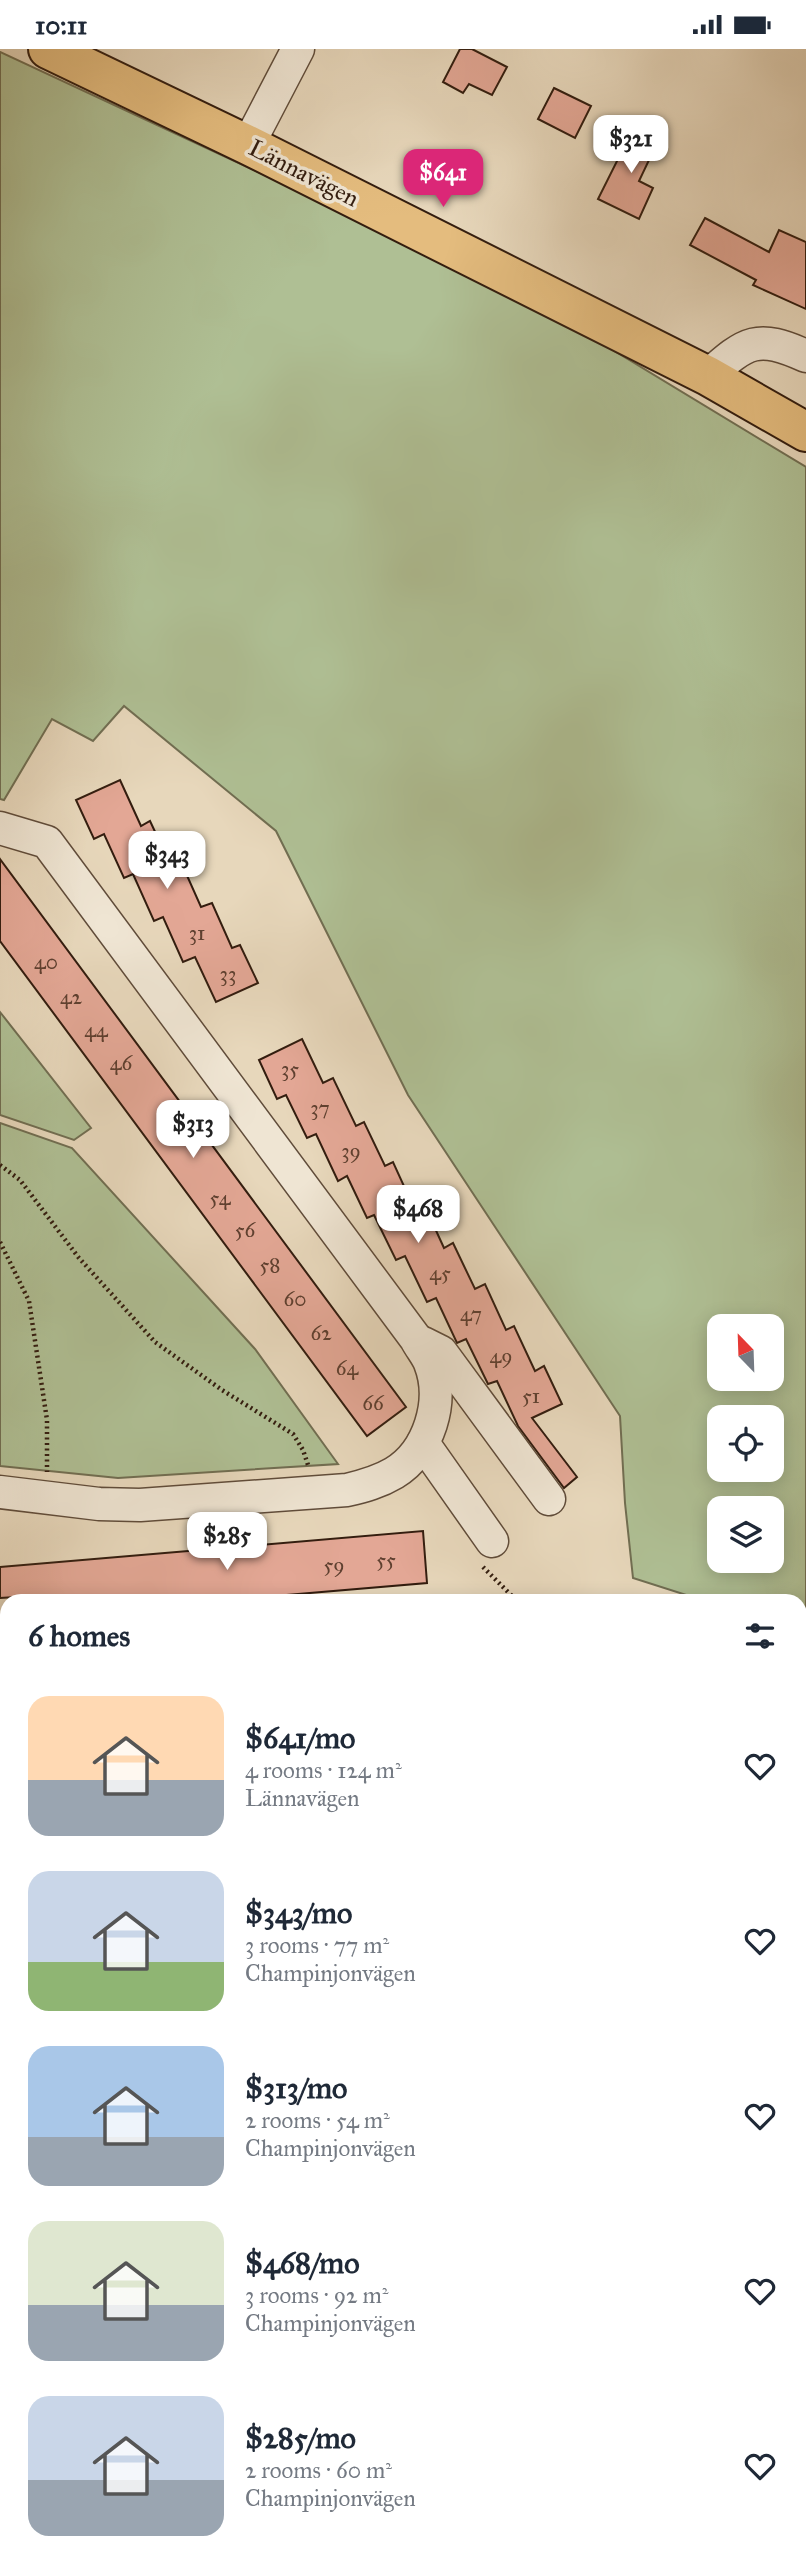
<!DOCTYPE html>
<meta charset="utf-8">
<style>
:root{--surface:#fff;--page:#f6f6f7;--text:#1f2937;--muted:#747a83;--accent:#db2777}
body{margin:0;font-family:"IM FELL Great Primer",serif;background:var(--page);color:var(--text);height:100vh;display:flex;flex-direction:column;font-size:26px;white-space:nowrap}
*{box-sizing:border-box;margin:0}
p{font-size:23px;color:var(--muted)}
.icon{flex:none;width:38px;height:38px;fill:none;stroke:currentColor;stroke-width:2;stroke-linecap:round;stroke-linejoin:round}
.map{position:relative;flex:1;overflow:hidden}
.drawer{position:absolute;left:0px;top:1545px;width:807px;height:975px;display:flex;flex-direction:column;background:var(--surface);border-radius:21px 21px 0 0;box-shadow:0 4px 18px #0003}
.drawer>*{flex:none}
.needle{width:46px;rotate:337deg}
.controls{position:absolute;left:707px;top:1265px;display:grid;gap:14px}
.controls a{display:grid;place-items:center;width:77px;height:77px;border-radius:14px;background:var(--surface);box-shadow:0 4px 18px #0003;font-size:35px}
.price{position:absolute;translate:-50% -60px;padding:0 16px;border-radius:14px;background:#fff;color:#222;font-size:23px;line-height:46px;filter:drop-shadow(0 2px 4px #0008)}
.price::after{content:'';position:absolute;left:50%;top:42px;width:21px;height:16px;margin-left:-10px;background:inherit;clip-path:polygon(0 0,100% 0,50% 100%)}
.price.active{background:var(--accent);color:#fff}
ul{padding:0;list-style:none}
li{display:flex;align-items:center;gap:21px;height:175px;padding:0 28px}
li span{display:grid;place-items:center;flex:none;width:196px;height:140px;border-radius:21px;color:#555}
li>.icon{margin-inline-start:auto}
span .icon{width:84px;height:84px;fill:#fffc;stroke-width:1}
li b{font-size:30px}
h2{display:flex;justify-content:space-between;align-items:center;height:84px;padding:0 28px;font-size:30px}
.status{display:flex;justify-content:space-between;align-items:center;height:49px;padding:0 35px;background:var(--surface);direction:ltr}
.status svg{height:19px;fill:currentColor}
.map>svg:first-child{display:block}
.green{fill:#afbf94;stroke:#716e52;stroke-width:2;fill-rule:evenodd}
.building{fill:#e3a795;stroke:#331d0f;stroke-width:2}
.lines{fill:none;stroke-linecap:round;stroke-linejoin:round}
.minor-casing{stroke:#604c3a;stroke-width:35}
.major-casing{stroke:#331d0f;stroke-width:42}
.path{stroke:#331d0f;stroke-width:4.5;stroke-dasharray:2 3.5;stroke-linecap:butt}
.minor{stroke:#efe5d3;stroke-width:32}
.major{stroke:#e4bc7e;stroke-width:38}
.labels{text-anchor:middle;stroke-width:7;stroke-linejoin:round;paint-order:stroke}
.number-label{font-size:21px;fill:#5f4030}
.street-label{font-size:24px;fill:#331d0f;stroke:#efe5d3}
</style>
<div class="status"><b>10:11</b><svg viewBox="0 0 49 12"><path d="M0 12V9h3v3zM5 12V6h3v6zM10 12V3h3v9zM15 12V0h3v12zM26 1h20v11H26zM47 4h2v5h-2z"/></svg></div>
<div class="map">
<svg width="806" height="2519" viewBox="0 0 806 2519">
<rect width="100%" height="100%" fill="#e7d7bb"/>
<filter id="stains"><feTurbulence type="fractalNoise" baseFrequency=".00286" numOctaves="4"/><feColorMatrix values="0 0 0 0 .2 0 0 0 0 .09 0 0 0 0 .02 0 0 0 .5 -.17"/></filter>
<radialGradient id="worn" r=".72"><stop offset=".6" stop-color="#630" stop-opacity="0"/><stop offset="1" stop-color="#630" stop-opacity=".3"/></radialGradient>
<g class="green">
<path d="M0 3 522 246 806 418V1585L800 1583V1552H705L633 1529 625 1454 620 1367 408 1046 276 782 124 657 93 692 52 670 4 751 0 750ZM719 1278H772V1330H719ZM719 1368H772V1421H719ZM719 1460H772V1512H719Z"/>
<polygon points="0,963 91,1079 74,1091 0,1066"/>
<polygon points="0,1074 72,1099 255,1300 338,1415 118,1429 0,1417"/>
<polygon points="7,1620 7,1765 0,1740 0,1621"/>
<polygon points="0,1881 7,1892 7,2186 0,2193"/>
<polygon points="7,2196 7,2513 767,2513 772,2519 0,2519 0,2203"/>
</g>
<g class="building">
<polygon points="460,0 472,0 507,18 492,46 469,35 463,44 443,33"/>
<polygon points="554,39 591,57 575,89 538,70"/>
<polygon points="634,78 659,90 639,132 653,139 639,170 598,150"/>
<polygon points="705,169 769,203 779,181 806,193 806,260 753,236 756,231 690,196"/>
<polygon points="120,731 141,777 150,772 171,817 181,813 201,858 212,854 232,899 240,896 258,934 216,953 195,908 183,913 163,868 154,872 133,825 124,829 104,785 94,790 76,751"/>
<polygon points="0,810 406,1358 367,1387 0,892"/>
<polygon points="302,990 323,1034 333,1029 356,1077 364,1073 385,1117 393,1113 413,1157 423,1153 444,1199 453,1194 475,1240 485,1235 506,1281 514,1277 535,1322 544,1317 562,1355 532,1369 577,1428 564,1439 518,1377 497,1332 488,1335 466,1290 457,1294 436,1249 427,1253 405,1207 396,1211 374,1166 367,1169 347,1127 338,1132 316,1085 307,1089 286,1046 277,1050 259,1011"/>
<polygon points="423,1482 427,1534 215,1552 31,1552 31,1547 0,1549 0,1518"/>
</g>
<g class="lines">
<defs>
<g id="minor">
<polyline points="248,96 298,0"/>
<path d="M708 327C747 292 757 285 806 307"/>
<path d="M0 779 47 793 416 1290C420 1298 427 1306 430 1314 445 1352 429 1403 394 1424 379 1433 364 1437 347 1441L140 1456 99 1455 0 1443"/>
<polyline points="423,1294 441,1303 549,1450"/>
<polyline points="423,1394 492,1492"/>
<polyline points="800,1667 806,1670"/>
<polyline points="800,1841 806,1840"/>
<polyline points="800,1925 806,1938"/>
<polyline points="800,2385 806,2390"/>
</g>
<polyline id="major" points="48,0 248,96 708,327 806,383"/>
</defs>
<use href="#minor" class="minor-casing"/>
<use href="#major" class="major-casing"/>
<g class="path">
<polyline points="0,1116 20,1131 79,1209 155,1293 222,1341 293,1385 303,1401 308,1416"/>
<polyline points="0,1193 29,1252 47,1371 47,1423"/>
<polyline points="483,1518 517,1552"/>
<polyline points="0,1853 7,1854"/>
<polyline points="0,1875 7,1873"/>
<polyline points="0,1933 7,1971"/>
<polyline points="800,2104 806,2102"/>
<polyline points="0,2199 7,2192"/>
<polyline points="800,2221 806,2234"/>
<polyline points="800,2268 806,2254"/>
<polyline points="796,2513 803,2519"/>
<polyline points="224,2519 225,2513"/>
<polyline points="769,2519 777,2513"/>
</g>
<use href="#minor" class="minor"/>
<use href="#major" class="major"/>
</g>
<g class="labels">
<g class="number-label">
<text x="197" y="891">31</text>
<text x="46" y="920">40</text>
<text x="228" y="932">33</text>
<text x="71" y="955">42</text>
<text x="96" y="988">44</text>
<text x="121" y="1021">46</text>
<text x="290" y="1027">35</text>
<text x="320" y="1066">37</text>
<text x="351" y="1109">39</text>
<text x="220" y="1156">54</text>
<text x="245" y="1188">56</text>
<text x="270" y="1223">58</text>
<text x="440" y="1231">45</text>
<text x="295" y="1257">60</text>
<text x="471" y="1272">47</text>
<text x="321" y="1291">62</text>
<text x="501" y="1314">49</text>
<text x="347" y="1326">64</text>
<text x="531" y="1354">51</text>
<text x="373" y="1361">66</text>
<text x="386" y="1518">55</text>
<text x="334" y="1523">59</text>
</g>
<g class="street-label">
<text transform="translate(304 124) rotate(27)" y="8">Lännavägen</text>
</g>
</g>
<rect width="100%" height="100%" filter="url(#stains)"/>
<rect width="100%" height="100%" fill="url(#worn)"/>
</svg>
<div class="controls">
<a><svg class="needle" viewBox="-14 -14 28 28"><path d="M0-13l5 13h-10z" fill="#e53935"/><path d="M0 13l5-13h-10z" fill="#747a83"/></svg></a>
<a><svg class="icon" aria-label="locate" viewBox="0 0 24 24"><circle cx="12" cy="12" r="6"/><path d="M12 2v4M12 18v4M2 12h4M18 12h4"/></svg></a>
<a><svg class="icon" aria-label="layers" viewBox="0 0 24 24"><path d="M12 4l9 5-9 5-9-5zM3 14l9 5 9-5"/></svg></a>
</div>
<b class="price" style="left:631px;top:126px">$321</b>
<b class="price active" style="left:443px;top:160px">$641</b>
<b class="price" style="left:167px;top:842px">$343</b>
<b class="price" style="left:193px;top:1111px">$313</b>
<b class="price" style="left:418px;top:1196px">$468</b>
<b class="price" style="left:227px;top:1523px">$285</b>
<section class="drawer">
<h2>6 homes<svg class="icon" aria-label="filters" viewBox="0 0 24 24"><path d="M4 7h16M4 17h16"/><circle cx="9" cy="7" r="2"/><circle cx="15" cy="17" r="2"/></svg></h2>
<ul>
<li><span style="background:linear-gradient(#ffd9b3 60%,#9aa5b1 0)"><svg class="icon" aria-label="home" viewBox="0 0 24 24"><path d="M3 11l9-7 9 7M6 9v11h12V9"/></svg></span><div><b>$641/mo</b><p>4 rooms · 124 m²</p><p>Lännavägen</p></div><svg class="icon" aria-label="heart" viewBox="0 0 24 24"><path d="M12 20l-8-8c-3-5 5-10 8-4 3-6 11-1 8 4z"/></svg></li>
<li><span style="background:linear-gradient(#c9d6e8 65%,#8fb573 0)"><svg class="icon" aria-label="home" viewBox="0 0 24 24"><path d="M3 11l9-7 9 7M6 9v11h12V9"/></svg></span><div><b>$343/mo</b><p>3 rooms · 77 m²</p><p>Champinjonvägen</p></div><svg class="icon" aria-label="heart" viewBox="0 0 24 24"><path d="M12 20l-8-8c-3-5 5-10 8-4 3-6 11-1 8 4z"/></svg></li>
<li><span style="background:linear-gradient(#a9c7e8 65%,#9aa5b1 0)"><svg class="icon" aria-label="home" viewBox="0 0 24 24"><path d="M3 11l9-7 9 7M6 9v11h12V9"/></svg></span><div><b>$313/mo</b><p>2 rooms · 54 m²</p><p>Champinjonvägen</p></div><svg class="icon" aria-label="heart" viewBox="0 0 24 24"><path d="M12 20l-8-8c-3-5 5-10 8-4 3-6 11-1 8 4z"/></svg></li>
<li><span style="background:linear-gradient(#dfe7d0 60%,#9aa5b1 0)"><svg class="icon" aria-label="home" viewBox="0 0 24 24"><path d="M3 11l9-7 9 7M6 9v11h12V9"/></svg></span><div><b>$468/mo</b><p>3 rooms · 92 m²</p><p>Champinjonvägen</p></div><svg class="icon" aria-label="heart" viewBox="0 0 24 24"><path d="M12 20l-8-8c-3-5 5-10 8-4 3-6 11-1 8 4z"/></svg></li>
<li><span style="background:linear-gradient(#c9d6e8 60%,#9aa5b1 0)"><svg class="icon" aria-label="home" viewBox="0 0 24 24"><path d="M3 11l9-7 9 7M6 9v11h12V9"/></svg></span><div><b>$285/mo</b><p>2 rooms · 60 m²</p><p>Champinjonvägen</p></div><svg class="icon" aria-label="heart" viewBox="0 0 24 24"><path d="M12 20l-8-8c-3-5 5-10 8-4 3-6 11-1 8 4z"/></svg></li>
</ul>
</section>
</div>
